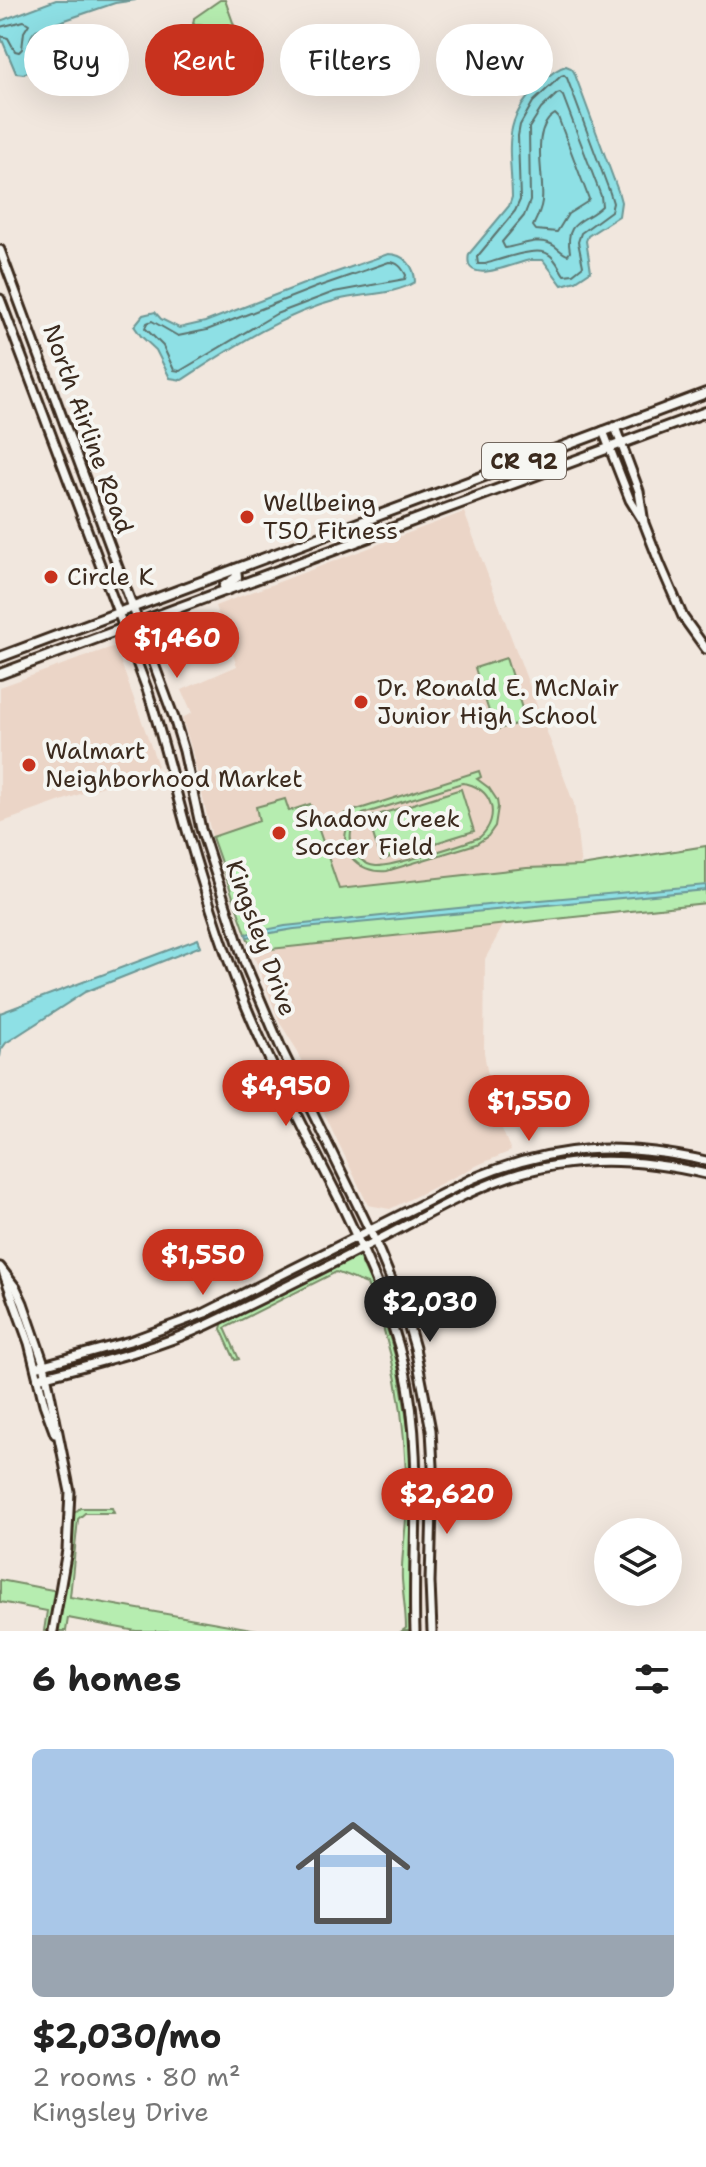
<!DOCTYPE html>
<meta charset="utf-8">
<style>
:root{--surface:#fff;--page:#f6f6f6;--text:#222;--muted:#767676;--line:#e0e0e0;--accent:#c8321e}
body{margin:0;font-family:"Shantell Sans",sans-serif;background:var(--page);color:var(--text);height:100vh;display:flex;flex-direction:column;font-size:30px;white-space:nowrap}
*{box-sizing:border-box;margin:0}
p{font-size:26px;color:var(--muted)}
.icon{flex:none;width:44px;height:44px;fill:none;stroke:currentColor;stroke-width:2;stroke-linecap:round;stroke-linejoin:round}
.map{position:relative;height:1631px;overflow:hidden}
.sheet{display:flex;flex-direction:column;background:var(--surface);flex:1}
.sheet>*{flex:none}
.banner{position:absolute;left:24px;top:24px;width:658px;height:72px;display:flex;gap:16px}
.buttons{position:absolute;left:594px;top:1518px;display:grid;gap:16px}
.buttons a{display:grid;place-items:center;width:88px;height:88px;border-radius:50%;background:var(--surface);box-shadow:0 8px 32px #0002;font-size:40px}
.price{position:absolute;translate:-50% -68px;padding:0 18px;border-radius:28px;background:var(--accent);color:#fff;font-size:26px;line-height:52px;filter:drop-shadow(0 2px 4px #0008)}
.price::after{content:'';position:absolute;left:50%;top:48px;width:24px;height:18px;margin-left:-12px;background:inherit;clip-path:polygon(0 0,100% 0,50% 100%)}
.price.selected{background:#222;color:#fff}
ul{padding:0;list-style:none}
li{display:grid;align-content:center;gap:16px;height:424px;padding:0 32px}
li+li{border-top:2px solid var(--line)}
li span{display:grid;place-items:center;height:248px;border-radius:12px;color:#555}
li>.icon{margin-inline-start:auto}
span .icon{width:144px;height:144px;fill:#fffc;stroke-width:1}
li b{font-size:34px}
h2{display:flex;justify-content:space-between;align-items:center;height:96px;padding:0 32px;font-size:34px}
.pill{padding:0 28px;border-radius:36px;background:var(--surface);box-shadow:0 8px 32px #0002;font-size:28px;line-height:72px}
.pill.selected{background:var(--accent);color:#fff}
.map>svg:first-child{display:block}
.built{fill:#ebd5c7}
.green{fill:#b6edb0;stroke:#788c67;stroke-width:2;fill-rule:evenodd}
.water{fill:#8ee0e5;stroke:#6d9795;stroke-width:2}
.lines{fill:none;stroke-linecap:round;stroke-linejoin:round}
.shore{stroke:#5c736e;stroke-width:2}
.secondary-casing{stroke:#3b2a1e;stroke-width:13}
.primary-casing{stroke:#3b2a1e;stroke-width:14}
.secondary{stroke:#f6f6f2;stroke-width:7}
.primary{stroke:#f6f6f2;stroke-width:8}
.poi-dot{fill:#c8321e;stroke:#f6f6f2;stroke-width:3}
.labels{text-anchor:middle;stroke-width:8;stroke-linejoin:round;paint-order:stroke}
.shield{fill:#f6f6f2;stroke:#73675e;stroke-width:2}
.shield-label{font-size:22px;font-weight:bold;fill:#3b2a1e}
.street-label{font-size:24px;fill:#3b2a1e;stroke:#f6f6f2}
.poi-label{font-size:24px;fill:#3b2a1e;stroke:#f6f6f2;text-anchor:start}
</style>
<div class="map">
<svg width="706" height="1631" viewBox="0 0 706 1631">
<rect width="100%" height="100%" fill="#f1e7de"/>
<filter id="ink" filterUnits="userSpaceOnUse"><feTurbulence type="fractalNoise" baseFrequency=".0125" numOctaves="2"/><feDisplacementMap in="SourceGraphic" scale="16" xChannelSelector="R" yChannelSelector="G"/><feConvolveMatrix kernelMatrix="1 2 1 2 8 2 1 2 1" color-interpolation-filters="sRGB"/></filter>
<g filter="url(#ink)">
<g class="built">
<polygon points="464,512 574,804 581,868 527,868 338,889 310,804 212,837 192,751 182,718 192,713 182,690 237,666 215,606"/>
<polygon points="115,646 158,766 0,823 0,687"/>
<polygon points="504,924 485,959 484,1052 493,1107 511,1151 480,1164 390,1209 368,1205 311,1085 297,1050 280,1023 252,951"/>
</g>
<g class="green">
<path d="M220 0H225L246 59C237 67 223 67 212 66L218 28 193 24 194 18Z"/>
<polygon points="506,658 526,721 495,730 475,668"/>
<path d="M479 771 481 777 477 779 489 788 497 800 498 807 495 826 488 836 476 844 387 871C356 874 333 847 352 818L346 819 344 814ZM462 783C492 786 502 817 480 837 464 844 391 867 376 866 363 865 353 854 351 841 349 830 355 821 363 814Z"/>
<polygon points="461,789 474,831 381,860 368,818"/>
<polygon points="285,799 289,811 310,804 339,889 527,868 581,866 706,846 706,903 252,951 212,837 259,821 256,807"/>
<path d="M359 1257 379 1300 398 1366 410 1438V1631H402L406 1628C406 1612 403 1595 402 1579 401 1559 405 1538 406 1518 408 1439 399 1357 367 1284L336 1272 225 1328 239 1359 235 1360 221 1329 223 1321 353 1258Z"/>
<polygon points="80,1508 112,1508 114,1513 85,1513 78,1519 70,1597 263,1631 136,1631 68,1618 66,1631 57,1631 72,1515"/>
<polygon points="0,1580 58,1591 50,1631 44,1631 47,1611 0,1602"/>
</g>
<g class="water">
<path d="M56 0H136L115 3 36 30C23 41 35 55 32 69L24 74 16 73 0 35V21Z"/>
<path d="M566 66 571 68 574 72 618 191 621 202 619 216 588 236 586 241 591 271 576 281 562 285 543 260C542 260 531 260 530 260 514 263 462 288 469 254L509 206 512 197C511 147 500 122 540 84 548 77 555 69 566 66Z"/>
<path d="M388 254C404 254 415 266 415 282 392 296 362 293 337 300 280 315 230 349 182 380L170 378 156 350 141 336 134 326 143 315 155 312 161 319 179 328 205 322 314 280Z"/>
<polygon points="706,885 706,890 294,929 247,937 246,934 285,926 497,904"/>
<polygon points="198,939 201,946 85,992 6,1043 1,1050 0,1057 0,1013"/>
</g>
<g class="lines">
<g class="shore">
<polyline points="0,27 24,21 29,24 24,32 22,49 19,52 15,51 8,38 0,36"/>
<path d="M561 76 564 75 567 78 610 193 613 203 611 211 581 233 578 242 583 266 573 274 564 275C559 268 556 258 548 254 536 246 499 260 485 264H478L477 257 515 211 520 200 518 136 520 125 533 102Z"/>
<path d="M560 93 563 96 601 196 602 206C584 223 564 220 570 252L568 255C561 253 558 247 551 244 538 237 519 246 505 248L502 242 524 216 530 201 529 128 541 109 557 94Z"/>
<path d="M555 114 558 117 589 199 587 202 568 214 557 232 536 230 533 226C537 218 541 210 542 201 545 176 529 129 555 114Z"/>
<path d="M389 262C398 262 402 268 406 275L405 279 334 292 276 314 180 371 174 370 163 346 145 328 147 323 152 321 178 336 207 330 317 287Z"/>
</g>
<defs>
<g id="secondary">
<polyline points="0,250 174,718 184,751 201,829 244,961 281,1048 375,1241 405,1313 415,1348 431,1430 433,1466 430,1582 432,1631"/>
<path d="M0 299 147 689C163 737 174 786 188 834 205 892 223 950 246 1006 273 1071 306 1134 338 1197 364 1252 390 1306 404 1366 424 1453 412 1542 415 1631"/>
<polyline points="615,427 639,491 644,523 660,564 683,617 706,649"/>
<polyline points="603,431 630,500 643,521"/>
<polyline points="0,1267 16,1288 23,1303 44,1364 70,1492 67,1550 53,1631"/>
<polyline points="4,1274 29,1343 44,1404 55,1434"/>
<path d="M36 1367 130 1341 205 1313 472 1179C555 1144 619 1142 706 1161"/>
<path d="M38 1378C95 1363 153 1350 207 1325 264 1298 320 1270 376 1241 419 1219 462 1193 508 1177 575 1155 638 1158 706 1174"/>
</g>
<g id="primary">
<polyline points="224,586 237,577 236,569"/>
<polyline points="0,657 706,393"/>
<polyline points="0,674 706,412"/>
</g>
</defs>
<use href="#secondary" class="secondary-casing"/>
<use href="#primary" class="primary-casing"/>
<use href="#secondary" class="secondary"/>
<use href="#primary" class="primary"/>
</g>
</g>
<g class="poi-dot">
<circle cx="247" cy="517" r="8"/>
<circle cx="51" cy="577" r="8"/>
<circle cx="361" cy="702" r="8"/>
<circle cx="29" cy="765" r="8"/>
<circle cx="279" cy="833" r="8"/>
</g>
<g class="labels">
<rect class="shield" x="482" y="443" width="84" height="36" rx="6"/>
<g class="shield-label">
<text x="524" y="469">CR 92</text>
</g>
<g class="street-label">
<text transform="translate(88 429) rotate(70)" y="8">North Airline Road</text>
<text transform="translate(261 938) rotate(70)" y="8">Kingsley Drive</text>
</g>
<g class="poi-label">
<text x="263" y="511">Wellbeing<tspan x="263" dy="28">T50 Fitness</tspan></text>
<text x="67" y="585">Circle K</text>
<text x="377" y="696">Dr. Ronald E. McNair<tspan x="377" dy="28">Junior High School</tspan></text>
<text x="45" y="759">Walmart<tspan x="45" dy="28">Neighborhood Market</tspan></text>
<text x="295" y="827">Shadow Creek<tspan x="295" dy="28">Soccer Field</tspan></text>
</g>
</g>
</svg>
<div class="buttons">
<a><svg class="icon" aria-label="layers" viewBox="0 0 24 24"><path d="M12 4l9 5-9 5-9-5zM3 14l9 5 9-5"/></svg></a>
</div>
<b class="price" style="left:177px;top:680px">$1,460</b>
<b class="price" style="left:286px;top:1128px">$4,950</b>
<b class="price" style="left:529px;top:1143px">$1,550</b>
<b class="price" style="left:203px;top:1297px">$1,550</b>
<b class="price selected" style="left:430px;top:1344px">$2,030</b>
<b class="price" style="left:447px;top:1536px">$2,620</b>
<div class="banner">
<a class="pill">Buy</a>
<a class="pill selected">Rent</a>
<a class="pill">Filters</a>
<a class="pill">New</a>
</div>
</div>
<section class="sheet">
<h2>6 homes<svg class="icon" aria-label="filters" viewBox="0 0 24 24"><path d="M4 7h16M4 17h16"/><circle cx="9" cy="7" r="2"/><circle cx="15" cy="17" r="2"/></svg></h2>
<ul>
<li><span style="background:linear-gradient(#a9c7e8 75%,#9aa5b1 0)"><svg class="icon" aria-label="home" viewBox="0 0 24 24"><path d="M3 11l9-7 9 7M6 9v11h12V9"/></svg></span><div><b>$2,030/mo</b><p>2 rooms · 80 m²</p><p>Kingsley Drive</p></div></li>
</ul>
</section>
